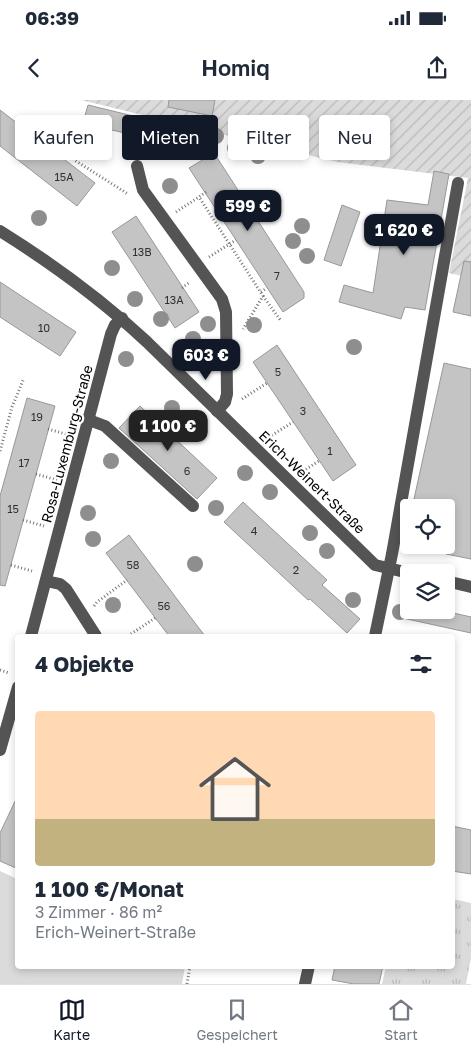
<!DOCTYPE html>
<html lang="de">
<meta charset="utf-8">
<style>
:root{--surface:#fff;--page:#f2f2f3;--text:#1f2937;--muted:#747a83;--line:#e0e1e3;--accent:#111827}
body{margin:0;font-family:"Golos Text",sans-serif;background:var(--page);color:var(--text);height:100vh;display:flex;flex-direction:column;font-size:19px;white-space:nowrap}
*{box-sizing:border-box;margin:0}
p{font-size:16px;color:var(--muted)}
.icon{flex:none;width:28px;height:28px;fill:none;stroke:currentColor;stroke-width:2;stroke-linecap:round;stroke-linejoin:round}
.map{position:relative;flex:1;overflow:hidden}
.panel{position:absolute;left:15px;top:534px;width:440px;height:335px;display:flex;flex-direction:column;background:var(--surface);border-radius:5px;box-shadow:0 2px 8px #0003}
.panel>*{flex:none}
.guide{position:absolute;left:15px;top:15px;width:441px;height:45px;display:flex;gap:10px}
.buttons{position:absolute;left:400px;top:399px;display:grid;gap:10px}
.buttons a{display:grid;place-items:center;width:55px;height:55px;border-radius:5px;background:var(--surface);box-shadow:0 2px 8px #0003;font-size:25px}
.price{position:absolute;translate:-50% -42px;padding:0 11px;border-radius:10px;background:var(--accent);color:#fff;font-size:16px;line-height:32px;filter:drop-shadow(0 1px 2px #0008)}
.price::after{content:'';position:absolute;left:50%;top:30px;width:15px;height:11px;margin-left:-8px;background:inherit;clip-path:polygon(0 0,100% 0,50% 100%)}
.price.active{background:#222;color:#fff}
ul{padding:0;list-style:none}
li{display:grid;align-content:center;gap:10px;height:265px;padding:0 20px}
li span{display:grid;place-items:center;height:155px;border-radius:5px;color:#555}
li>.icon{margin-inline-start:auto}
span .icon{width:90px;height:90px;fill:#fffc;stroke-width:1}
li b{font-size:21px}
h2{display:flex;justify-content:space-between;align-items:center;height:60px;padding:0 20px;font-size:21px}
.chip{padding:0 18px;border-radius:5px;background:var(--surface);box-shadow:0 2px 8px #0003;font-size:18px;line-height:45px}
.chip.active{background:var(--accent);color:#fff}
.status{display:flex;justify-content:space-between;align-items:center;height:35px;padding:0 25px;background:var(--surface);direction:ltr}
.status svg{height:14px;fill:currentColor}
header{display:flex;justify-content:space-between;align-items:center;height:65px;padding:0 20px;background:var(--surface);font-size:22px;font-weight:600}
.tabs{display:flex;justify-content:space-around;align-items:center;height:70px;border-top:1px solid var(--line);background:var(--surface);font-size:14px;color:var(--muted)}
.tabs a{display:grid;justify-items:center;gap:2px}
.tabs .active{color:var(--accent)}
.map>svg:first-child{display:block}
.grass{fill:url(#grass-tufts)}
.park{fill:#dbdbdb}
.garden{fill:url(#garden-furrows)}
.building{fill:#c4c4c4;stroke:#989898}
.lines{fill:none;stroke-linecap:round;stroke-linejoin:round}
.path{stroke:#767676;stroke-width:3;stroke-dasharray:1 2.5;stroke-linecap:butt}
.minor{stroke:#545454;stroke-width:12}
.tree{fill:#8e8e8e}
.labels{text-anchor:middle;stroke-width:4.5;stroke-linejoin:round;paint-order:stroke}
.number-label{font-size:11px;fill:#313131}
.street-label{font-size:14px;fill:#000;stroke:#fff}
</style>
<div class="status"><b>06:39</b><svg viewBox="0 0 49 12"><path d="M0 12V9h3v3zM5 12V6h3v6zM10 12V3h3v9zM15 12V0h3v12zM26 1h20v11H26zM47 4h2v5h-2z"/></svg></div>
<header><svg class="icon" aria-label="back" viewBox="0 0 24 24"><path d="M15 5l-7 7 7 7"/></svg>Homiq<svg class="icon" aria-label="share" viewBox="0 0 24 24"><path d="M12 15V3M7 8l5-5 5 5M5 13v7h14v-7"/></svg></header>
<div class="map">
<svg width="471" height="884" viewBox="0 0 471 884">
<defs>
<pattern id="grass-tufts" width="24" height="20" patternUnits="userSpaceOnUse" patternTransform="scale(1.25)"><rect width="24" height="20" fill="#dbdbdb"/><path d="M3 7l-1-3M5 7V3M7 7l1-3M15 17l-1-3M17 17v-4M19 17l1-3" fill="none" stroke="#bababa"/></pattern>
<pattern id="garden-furrows" width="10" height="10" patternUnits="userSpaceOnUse" patternTransform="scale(1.25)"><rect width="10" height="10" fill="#dbdbdb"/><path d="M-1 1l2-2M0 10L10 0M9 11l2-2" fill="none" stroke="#bababa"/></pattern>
</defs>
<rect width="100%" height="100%" fill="#fff"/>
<polygon class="grass" points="453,799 471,803 471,858 466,884 382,884 386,866 452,866"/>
<polygon class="park" points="0,771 17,779 18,866 185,866 182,884 0,884"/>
<polygon class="garden" points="81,0 471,0 471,178 449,173 468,78 337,62"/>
<g class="building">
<polygon points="169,0 215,0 212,16 168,7"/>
<polygon points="88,5 166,24 162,42 83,23"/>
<polygon points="0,10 95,83 77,106 0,46"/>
<polygon points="214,53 304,192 304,198 283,212 189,68"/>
<polygon points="434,71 449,74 425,210 405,207 401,219 339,202 344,185 373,193 387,100 428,105"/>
<polygon points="342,105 360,112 341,166 324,160"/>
<polygon points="136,116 199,212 175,228 112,132"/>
<polygon points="464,161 471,162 471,216 453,212"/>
<polygon points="0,182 76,232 60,256 0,217"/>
<polygon points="277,245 356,365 333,381 253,262"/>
<polygon points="444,263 471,269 471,459 446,454 446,406 414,399"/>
<polygon points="27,298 55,306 5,486 0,485 0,396"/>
<polygon points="140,306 217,378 197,399 119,328"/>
<polygon points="243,402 327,480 322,485 360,519 347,533 310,499 308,500 224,422"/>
<polygon points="129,435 192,519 205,536 169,536 106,453"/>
<polygon points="398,510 440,510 471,517 471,533 398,517"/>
<polygon points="18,695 18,769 0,761 0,733"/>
<polygon points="452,726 471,730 471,774 452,771"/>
<polygon points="335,866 383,866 379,884 354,884 332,880"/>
</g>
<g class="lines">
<g class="path">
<polyline points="28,32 32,26 76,61 128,94"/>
<polyline points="206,92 199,97 263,196 243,229"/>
<polyline points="176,112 199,97"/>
<polyline points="209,157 236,140"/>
<polyline points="182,188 190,182"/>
<polyline points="261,192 267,188"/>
<polyline points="263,196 281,221"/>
<polyline points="242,299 267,283"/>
<polyline points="48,329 69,335"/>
<polyline points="266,339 293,322"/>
<polyline points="0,351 12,307 24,278"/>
<polyline points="300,373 319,361"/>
<polyline points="36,374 57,380"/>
<polyline points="23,420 44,426"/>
<polyline points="11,465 32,471"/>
<polyline points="94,506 97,502 127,480"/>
<polyline points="128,536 155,518"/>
<polyline points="0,570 9,573"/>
<polyline points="187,884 190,866"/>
</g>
<g class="minor">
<polyline points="137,66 143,90 222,199 226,212 227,294 225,302 217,311"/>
<path d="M0 131C53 164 102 200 147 242L375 465 409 473"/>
<polyline points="89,320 105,326 193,406"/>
<polyline points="46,481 60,484 66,489 96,536"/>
<polyline points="446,481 471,487"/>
<polyline points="31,536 111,234 115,225 122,218"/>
<polyline points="375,536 392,454 458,83"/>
<polyline points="0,650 18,587"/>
<polyline points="305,884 309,866"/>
</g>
</g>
<g class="tree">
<circle cx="216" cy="36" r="8"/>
<circle cx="78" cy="39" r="8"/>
<circle cx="235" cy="48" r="8"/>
<circle cx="258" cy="56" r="8"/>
<circle cx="170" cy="86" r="8"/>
<circle cx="39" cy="118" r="8"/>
<circle cx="302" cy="126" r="8"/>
<circle cx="293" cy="141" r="8"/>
<circle cx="307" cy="156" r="8"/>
<circle cx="112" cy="168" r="8"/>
<circle cx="135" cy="199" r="8"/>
<circle cx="161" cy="219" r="8"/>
<circle cx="208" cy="224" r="8"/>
<circle cx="254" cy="225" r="8"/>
<circle cx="193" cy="239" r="8"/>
<circle cx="354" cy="247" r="8"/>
<circle cx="126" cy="259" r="8"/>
<circle cx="172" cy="308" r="8"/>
<circle cx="111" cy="361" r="8"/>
<circle cx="245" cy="373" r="8"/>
<circle cx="270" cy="392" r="8"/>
<circle cx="216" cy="408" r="8"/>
<circle cx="88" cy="413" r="8"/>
<circle cx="310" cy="433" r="8"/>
<circle cx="93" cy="439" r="8"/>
<circle cx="327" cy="451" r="8"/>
<circle cx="195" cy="464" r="8"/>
<circle cx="353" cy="500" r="8"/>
<circle cx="113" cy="505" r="8"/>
<circle cx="400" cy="512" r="8"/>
</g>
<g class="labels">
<g class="number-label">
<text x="64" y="81">15A</text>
<text x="142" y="156">13B</text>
<text x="277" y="180">7</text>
<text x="174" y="204">13A</text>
<text x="44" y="232">10</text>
<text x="278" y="276">5</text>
<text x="303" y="315">3</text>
<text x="37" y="321">19</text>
<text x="330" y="355">1</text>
<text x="24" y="367">17</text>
<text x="187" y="375">6</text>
<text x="13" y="413">15</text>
<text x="254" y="435">4</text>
<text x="133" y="469">58</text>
<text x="296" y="474">2</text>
<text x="164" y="510">56</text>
</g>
<g class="street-label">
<text transform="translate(67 344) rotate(-75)" y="5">Rosa-Luxemburg-Straße</text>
<text transform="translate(312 382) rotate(44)" y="5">Erich-Weinert-Straße</text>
</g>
</g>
</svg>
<div class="buttons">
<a><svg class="icon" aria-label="locate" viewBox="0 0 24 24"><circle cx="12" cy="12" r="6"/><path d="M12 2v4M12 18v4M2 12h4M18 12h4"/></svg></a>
<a><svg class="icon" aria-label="layers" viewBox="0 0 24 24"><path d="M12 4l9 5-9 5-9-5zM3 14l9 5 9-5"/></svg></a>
</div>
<b class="price" style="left:248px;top:132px">599 €</b>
<b class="price" style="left:404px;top:156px">1 620 €</b>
<b class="price" style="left:206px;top:281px">603 €</b>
<b class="price active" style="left:168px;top:352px">1 100 €</b>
<div class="guide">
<a class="chip">Kaufen</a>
<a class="chip active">Mieten</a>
<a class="chip">Filter</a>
<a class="chip">Neu</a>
</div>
<section class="panel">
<h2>4 Objekte<svg class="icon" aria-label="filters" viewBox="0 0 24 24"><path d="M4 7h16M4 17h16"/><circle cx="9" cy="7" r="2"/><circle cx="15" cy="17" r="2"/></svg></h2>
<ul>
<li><span style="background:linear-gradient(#ffd9b3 70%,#c2b280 0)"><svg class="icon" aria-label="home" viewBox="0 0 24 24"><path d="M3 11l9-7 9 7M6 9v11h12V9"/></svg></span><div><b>1 100 €/Monat</b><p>3 Zimmer · 86 m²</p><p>Erich-Weinert-Straße</p></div></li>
</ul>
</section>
</div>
<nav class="tabs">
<a class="active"><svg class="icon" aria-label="map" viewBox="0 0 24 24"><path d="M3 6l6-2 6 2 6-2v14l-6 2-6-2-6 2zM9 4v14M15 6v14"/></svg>Karte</a>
<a><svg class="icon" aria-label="saved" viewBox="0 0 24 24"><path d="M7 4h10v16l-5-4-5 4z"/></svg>Gespeichert</a>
<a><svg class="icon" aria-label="home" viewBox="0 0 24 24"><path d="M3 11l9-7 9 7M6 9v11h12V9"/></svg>Start</a>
</nav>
